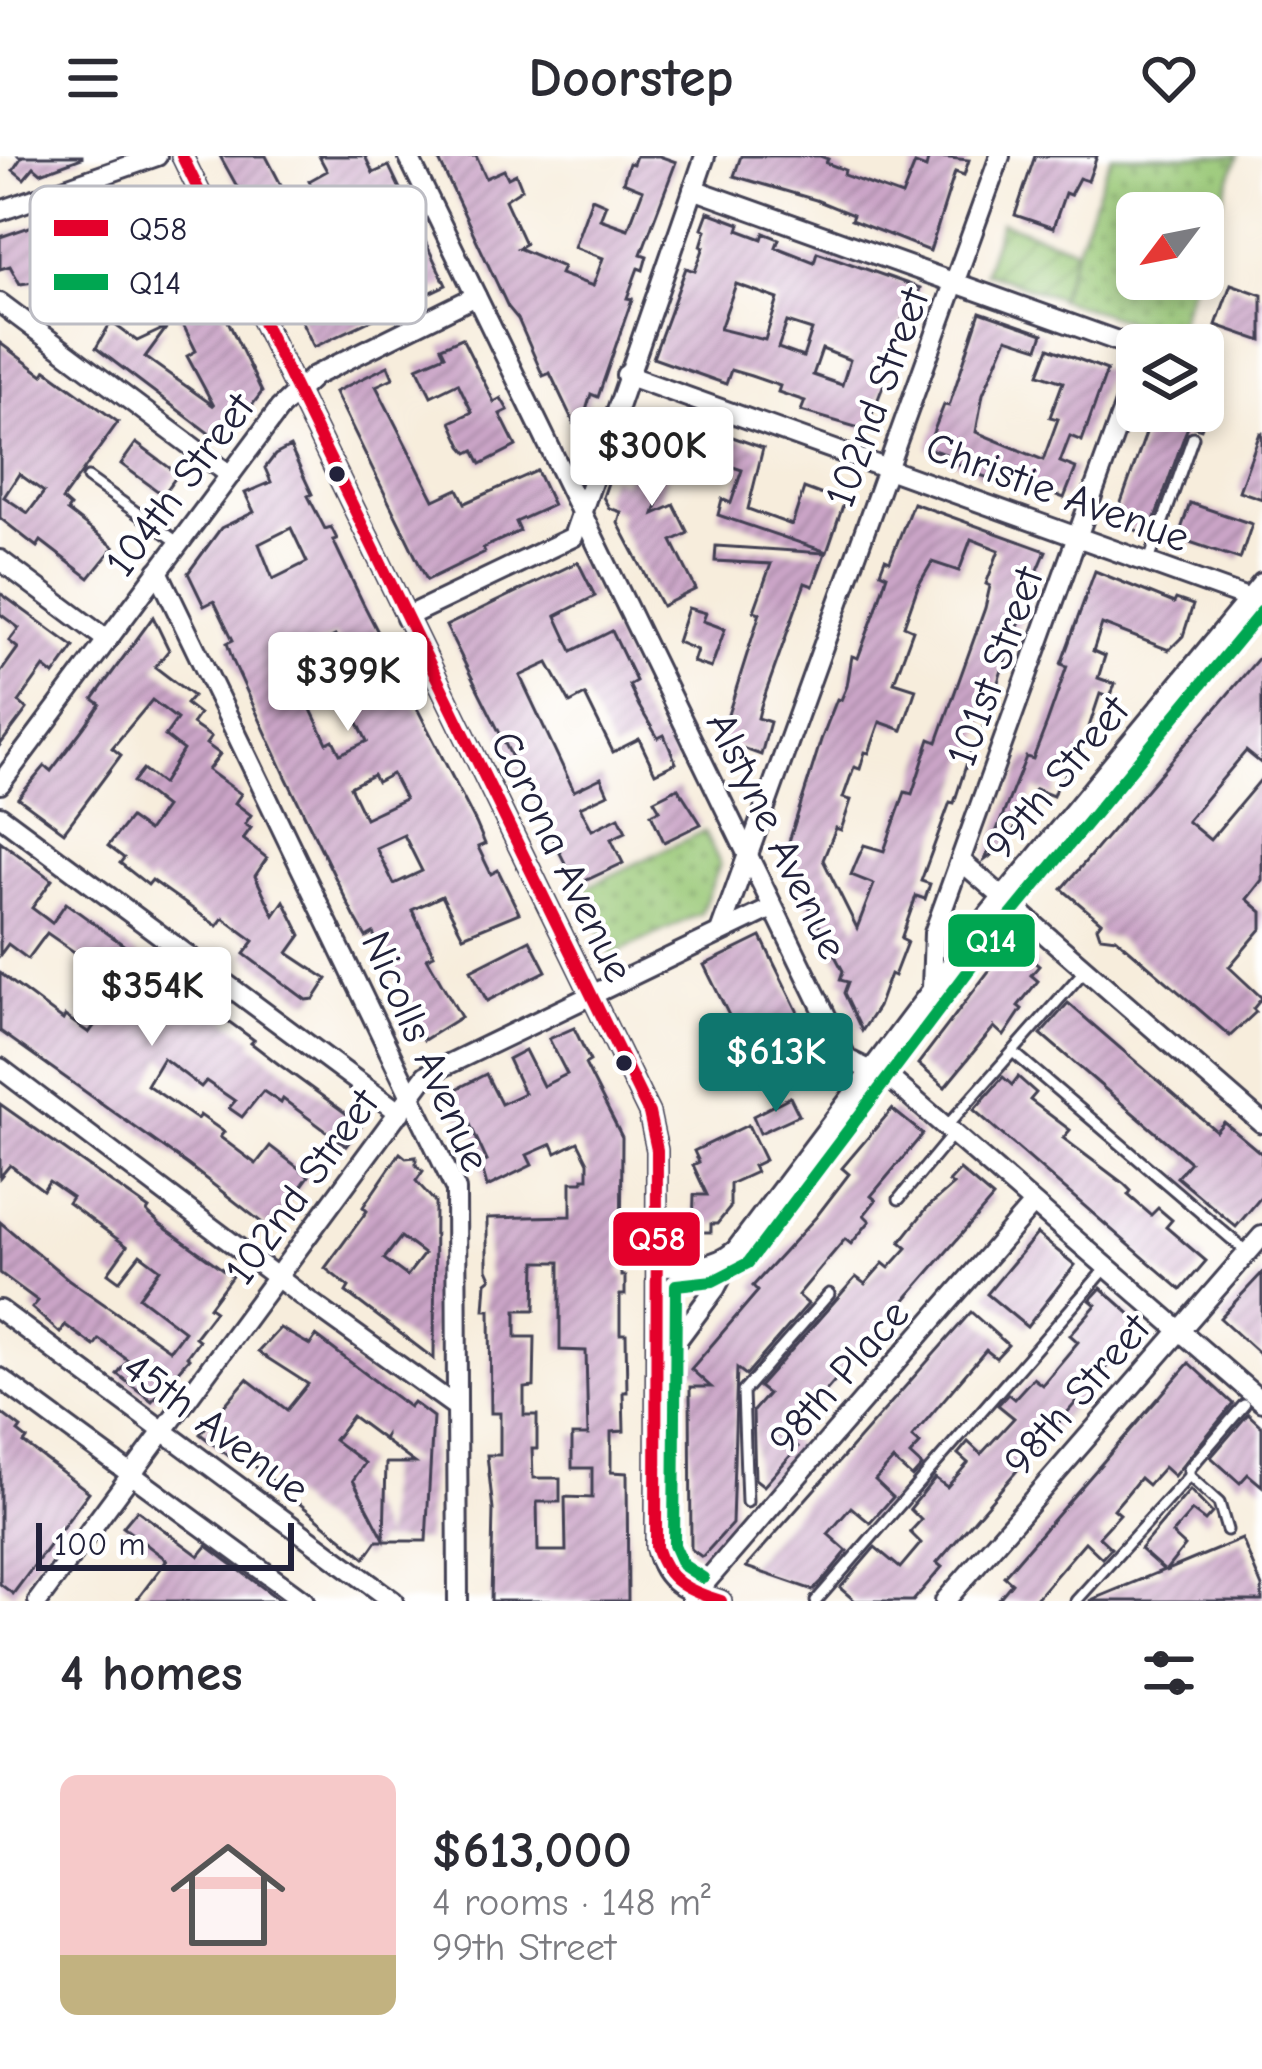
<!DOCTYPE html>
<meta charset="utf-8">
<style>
:root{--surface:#fff;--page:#f2f2f3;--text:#2b2b33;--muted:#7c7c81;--line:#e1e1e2;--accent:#0f766e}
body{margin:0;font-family:"Comic Neue",sans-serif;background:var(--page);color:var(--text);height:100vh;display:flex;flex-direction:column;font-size:45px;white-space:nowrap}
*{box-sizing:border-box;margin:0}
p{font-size:39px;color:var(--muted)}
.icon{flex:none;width:66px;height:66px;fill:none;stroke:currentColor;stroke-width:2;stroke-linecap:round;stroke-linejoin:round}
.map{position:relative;height:1445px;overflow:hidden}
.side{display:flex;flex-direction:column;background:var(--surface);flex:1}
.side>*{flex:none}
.needle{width:78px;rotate:238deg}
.controls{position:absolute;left:1116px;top:36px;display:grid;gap:24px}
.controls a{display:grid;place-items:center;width:108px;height:108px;border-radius:18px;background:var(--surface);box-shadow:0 6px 18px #0003;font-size:60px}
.scale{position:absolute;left:36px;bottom:30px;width:258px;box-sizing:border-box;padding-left:12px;border:6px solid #22223b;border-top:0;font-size:33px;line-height:42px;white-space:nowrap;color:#22223b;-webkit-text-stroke:9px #fff;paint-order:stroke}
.price{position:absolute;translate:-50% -102px;padding:0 27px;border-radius:12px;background:#fff;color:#222;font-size:39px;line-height:78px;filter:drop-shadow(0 3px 6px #0008)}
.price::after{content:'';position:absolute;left:50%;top:72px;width:36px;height:27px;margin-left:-18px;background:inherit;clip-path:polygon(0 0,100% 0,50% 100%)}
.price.active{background:var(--accent);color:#fff}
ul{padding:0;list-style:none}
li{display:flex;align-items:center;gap:36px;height:300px;padding:0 60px}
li+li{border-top:3px solid var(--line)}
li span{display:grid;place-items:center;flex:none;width:336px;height:240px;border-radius:18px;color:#555}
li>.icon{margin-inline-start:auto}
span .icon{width:144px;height:144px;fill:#fffc;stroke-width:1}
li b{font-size:51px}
h2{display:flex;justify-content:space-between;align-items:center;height:144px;padding:0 60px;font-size:51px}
header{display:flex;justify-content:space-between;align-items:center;height:156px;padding:0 60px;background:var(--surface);font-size:54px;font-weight:600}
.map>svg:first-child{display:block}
.grass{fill:url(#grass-dots);stroke:#5e7558;stroke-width:3}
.garden{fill:url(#garden-furrows);stroke:#5e7558;stroke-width:3}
.building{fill:url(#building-hatch);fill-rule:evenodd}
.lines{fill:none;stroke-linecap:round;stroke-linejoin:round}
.service-casing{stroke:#424053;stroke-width:15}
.minor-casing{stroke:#424053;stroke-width:24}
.service{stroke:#fff;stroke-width:9}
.minor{stroke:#fff;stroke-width:18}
.bus-1-casing{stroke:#fff;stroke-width:21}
.bus-2-casing{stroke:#fff;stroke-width:21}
.bus-1{stroke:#e4002b;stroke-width:12}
.bus-2{stroke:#00a651;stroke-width:12}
.bus-dot{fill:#22223b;stroke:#fff;stroke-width:4.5}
.labels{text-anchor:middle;stroke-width:9;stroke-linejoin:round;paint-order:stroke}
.street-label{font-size:42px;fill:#22223b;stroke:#fff}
.key{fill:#fff;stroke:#bdbdc4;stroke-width:3}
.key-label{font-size:33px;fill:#22223b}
.line-badge{stroke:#fff;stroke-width:4.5}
.badge-label{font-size:33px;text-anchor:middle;font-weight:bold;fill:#fff}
</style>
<header><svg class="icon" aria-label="menu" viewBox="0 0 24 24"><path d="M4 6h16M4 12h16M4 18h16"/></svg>Doorstep<svg class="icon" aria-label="heart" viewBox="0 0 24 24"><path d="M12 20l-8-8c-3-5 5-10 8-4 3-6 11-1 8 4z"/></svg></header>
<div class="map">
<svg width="1262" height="1445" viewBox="0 0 1262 1445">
<defs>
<pattern id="grass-dots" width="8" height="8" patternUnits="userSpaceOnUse" patternTransform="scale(3)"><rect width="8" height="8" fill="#99c876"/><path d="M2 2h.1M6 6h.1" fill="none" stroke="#7ca262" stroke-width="1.8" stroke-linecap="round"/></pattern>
<pattern id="garden-furrows" width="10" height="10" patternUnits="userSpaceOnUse" patternTransform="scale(3)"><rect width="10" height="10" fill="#99c876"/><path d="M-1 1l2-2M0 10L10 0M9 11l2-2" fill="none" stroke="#7ca262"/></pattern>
<pattern id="building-hatch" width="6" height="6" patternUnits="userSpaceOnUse" patternTransform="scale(3)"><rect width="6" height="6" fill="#cba5c7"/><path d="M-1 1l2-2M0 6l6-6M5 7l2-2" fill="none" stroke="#a486a3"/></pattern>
</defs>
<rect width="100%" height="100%" fill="#fff"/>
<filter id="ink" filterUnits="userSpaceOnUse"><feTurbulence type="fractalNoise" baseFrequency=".00833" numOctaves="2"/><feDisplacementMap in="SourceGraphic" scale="24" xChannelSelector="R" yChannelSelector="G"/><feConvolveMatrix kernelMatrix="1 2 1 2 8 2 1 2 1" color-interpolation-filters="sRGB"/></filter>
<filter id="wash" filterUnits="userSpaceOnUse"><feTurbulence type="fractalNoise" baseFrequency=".004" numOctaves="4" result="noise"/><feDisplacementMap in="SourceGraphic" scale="48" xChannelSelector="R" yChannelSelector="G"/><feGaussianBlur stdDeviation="2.7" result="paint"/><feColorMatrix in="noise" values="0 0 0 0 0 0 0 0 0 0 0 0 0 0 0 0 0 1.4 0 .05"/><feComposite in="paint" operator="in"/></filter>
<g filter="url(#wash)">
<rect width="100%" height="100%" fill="#f7eddc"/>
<g class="grass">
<polygon points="1111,0 1238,0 1203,98 1203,57 1137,57 1137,123 1194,123 1174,180 1058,143"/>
<polygon points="704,675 720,708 701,757 612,799 581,734"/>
</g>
<polygon class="garden" points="1001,66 1076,93 1059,142 984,116"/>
<g id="blocks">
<g class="building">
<polygon points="19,0 82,0 82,2 41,17 34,11 24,23 13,14 21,2"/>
<polygon points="220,0 266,0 302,69 326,57 309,25 327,15 319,0 365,0 373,17 389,10 446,129 314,191 299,160 315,152 319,159 364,137 345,87 341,89 334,74 301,90 308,104 299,109 302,114 278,126 264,88 268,86"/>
<polygon points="437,0 476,0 486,22 504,14 508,22 516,18 522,33 505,44 525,88 518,92 563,111 560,118 593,130 603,102 574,91 592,42 606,48 600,63 628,73 643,34 623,26 629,7 633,8 636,0 659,0 676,6 641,98 647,100 643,114 638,112 627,142 632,143 598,241 591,238 579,278 550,217 543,220 518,163 508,151"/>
<polygon points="741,0 820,0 828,3 826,7 845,14 844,19 902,40 915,8 926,12 929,0 969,4 964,19 955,16 930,95 851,64 853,59 816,44 734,20"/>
<polygon points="1035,0 1097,0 1088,25 1079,22 1070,39 1065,37 1053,72 1015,59"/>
<polygon points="141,33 177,59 262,236 223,288 96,192 111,166 137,185 167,171 145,201 214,250 187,200 196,195 147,95 130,101 126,89 76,100 72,89 43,98 51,120 33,126 20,128 10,110 0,113 0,81"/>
<path d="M708 56 740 68 738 74 762 83 764 77 779 83 776 91 814 106 817 96 920 132 909 167 902 164 887 205 892 207 866 274 801 255 805 245 778 236 780 230 751 220 731 214 726 228 653 202 686 112 695 115 704 91 701 90 706 74 702 72ZM736 128 778 143 765 184 720 173ZM787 166 812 174 803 201 778 192ZM822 193 850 204 842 229 813 219Z"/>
<polygon points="1231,128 1262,139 1262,185 1216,169"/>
<polygon points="980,156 1043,178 1038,192 1007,182 983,238 976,276 1043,304 1058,263 1050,261 1063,226 1039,218 1049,192 1107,214 1082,285 1070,280 1060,306 1076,312 1064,342 1031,329 1029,334 976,318 977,314 952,306 954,301 927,292 944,249 949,250"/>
<polygon points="462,182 494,246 501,242 508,254 500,258 516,290 481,308 474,294 468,297 462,290 451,266 472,256 458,227 431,240 417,211 445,199 441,191"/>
<path d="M0 187 43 219 46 214 118 266 62 344 70 351 67 355 114 391 89 422 41 385 37 391 0 362ZM19 318 44 336 28 357 4 341Z"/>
<polygon points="388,210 393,222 376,230 434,344 458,333 465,347 537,315 553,349 516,366 520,375 483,392 485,396 427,424 335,236"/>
<polygon points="1154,255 1208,255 1201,273 1189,269 1185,278 1149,379 1114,366"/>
<polygon points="652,261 684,272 654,358 674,349 688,377 672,385 696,433 662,450 618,367 621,356 609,352 603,341 610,321 624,326 637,286 627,282 633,266 648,272"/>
<polygon points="691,266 763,292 748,353 792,369 804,332 844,347 827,396 718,359 722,343 731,347 742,314 703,301 706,293 684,285"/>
<polygon points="1260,277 1262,277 1262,343 1239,335"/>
<polygon points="136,287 178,318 163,339 121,308"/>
<path d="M290 291 312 338 308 340 325 373 331 371 337 383 333 384 362 445 476 667 485 688 478 691 491 718 498 714 519 757 463 780 442 740 412 754 434 799 427 802 461 861 424 884 373 777 366 781 354 760 287 623 233 505 227 487 233 484 214 445 204 450 188 417 221 372 254 356 245 337 271 326 265 312 275 299ZM291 372 307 406 273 423 259 388ZM335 480 363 527 343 537 367 585 340 598 333 584 327 587 293 516 312 507 306 494ZM392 618 405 643 365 662 350 631 373 619 377 626ZM404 679 422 715 394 728 376 692Z"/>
<path d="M913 347 1046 395 1023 449H1028L1012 484 975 595 971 594 954 647 950 646 921 725 930 728 925 743 916 740 901 783 907 786 894 820 890 818 878 851 862 875 844 837 848 826 840 824 843 815 793 720 786 695 821 584 837 543 841 544 847 530 852 500 858 502 875 456 887 419 880 416 885 403 890 405ZM971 383 999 394 986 428 990 430 985 452 937 586 930 583 912 638 905 636 884 695 864 689 858 702 851 719 874 728 857 772 823 704 836 672 841 674 851 644 843 642 854 611 860 613 865 596 869 597 880 566 902 574 909 554 916 533 894 526 913 474 904 470 918 430 932 406 959 415Z"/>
<polygon points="1190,347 1252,368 1240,403 1178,382"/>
<polygon points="716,390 825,397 813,430 805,427 761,550 758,562 770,566 761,599 720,584 760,457 754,455 771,408 715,405"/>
<polygon points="578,406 595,440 556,460 572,495 612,475 636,525 629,529 639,550 658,582 664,579 676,607 655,617 639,583 613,596 585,539 570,547 548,507 520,520 574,635 601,622 608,638 580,651 592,674 619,661 626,676 611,683 623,707 576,729 446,470"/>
<polygon points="1095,415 1174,447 1176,443 1193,449 1183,480 1169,494 1102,468 1093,495 1105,500 1098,522 1115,528 1110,542 1100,538 1079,601 1075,606 1070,604 1062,628 1058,626 1053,640 1035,633 1006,689 985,704 1026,601 1033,603 1047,567 1067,510 1061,508"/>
<polygon points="0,437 74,491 54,519 44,511 19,546 27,553 0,589 0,517 18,492 9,485 19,472 0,458"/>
<polygon points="688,452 706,457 703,465 725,473 711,512 693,506 697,494 677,486"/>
<polygon points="153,461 169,494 155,511 193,540 186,548 199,558 192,568 211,581 206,588 220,598 208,614 241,638 235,647 251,659 245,668 251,672 243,683 267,702 255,720 274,759 284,745 301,779 288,797 327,823 314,843 306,844 244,798 254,785 223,762 217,770 152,724 148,729 120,707 124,702 108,690 130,662 148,675 165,651 133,626 143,613 162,628 183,594 165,580 177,563 152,544 112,592 121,599 64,676 18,642 45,610 51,615 84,571 100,548 93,543"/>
<polygon points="1262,498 1262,608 1246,595 1187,665 1210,684 1262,622 1262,724 1247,743 1262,756 1262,772 1229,811 1262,842 1253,853 1256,856 1230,880 1116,782 1100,780 1097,771 1101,766 1062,733"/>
<polygon points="678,632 701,668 664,686 651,658 660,654 654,644"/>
<polygon points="0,685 52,724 32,752 52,767 66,747 254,884 251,887 281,910 362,969 346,990 283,943 281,947 263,935 242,961 229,952 235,945 206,925 201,931 163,902 147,929 197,963 200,959 224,976 220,981 256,1008 270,990 309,1020 270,1073 188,1009 0,875 0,817 63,864 65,860 89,877 102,859 80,842 93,824 89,821 96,811 47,777 28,803 8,788 0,799"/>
<polygon points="761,781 807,875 792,882 798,894 756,914 704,809"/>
<polygon points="530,784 546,815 487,845 471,814"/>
<polygon points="1011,786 1039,810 1031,819 1038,825 1018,850 1022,853 1004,880 994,871 945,931 918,908"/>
<polygon points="1068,847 1216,975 1224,966 1262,998 1262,1040 1236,1071 1177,1021 1190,1006 1041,878"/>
<path d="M574 872 590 905 585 908 622 981 621 1120H625V1139H620V1178H626L627 1236H623L624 1275 611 1276V1316L627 1317 628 1445H491L493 1354 487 1299H500V1257H491L490 1154H484L486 1126 491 1122 487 1113V1062L571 1060V1026H583V1022H588V1006L578 986 556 997 552 988 527 999 532 1009 487 1031 481 1008 487 1005 468 964 463 966 449 937 486 918 501 948 524 937 508 903 525 894 543 930 567 918 549 883ZM536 1106H560V1194L586 1195 588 1279H572V1312H592V1342L565 1341 566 1395H538L537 1346H560V1322H533L532 1293H537V1259H524V1232L534 1231 535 1181H516V1154H535Z"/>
<polygon points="1003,921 1012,929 1018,921 1036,937 1030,944 1070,974 1063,982 1124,1028 1131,1035 1128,1039 1151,1059 1158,1052 1172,1064 1166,1071 1206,1105 1181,1134 974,954"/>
<polygon points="790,941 799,959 760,977 753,960"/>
<polygon points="0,948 149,1053 147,1056 161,1069 232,1120 209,1151 215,1155 195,1181 199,1184 187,1200 189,1202 152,1245 117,1218 128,1204 99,1183 94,1190 65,1169 60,1177 32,1152 38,1145 0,1117 0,1066 68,1123 170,1194 184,1175 139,1141 160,1113 140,1098 119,1125 108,1117 127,1090 68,1047 72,1041 49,1025 43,1034 10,1009 0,1021"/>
<polygon points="892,953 923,978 871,1040 876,1044 864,1059 870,1065 851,1088 845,1083 798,1139 808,1148 746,1219 737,1212 732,1368 702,1401 691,1393 690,1231 711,1231 691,1213 758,1135 753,1130 816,1061 849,1018 842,1012"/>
<polygon points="748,969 765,1004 753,1010 756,1016 730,1028 730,1052 717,1068 711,1068 711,1076 693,1076 694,1039 707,1039 693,1009 699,1006 694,995"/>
<path d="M400 997 406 1002 416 1001V1009L423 1015 416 1025 435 1046 434 1203 346 1136 349 1131 325 1112 367 1055 363 1051ZM401 1081 424 1098 407 1120 384 1103Z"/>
<polygon points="960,1014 993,1042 786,1281 798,1291 764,1330 755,1323 753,1255 768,1238 759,1231 856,1121 865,1128 883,1107 889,1112 907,1092 900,1086 927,1052 953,1029 949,1026"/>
<polygon points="1037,1078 1075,1109 1027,1171 987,1138"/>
<polygon points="1262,1117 1262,1200 1220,1162"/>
<polygon points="1101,1132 1143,1169 937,1407 942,1411 913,1445 855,1445 840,1432 875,1391 900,1412 921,1387 910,1376 921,1364 910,1353 935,1322 947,1331 968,1307 958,1298 968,1286 981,1298 1014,1262 998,1249 1008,1238 1014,1243 1033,1222 1042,1229 1078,1186 1070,1179 1096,1149 1090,1144"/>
<polygon points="971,1156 1008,1189 996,1202 986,1194 912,1281 920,1288 910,1299 922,1310 912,1321 893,1304 875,1324 893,1341 870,1367 851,1351 828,1378 847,1395 823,1424 813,1434 746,1411"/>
<path d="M280 1172 310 1189 316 1180 409 1251 413 1246 433 1261 426 1385H377L365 1402 234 1293 229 1300 200 1278 247 1223 287 1254 308 1228 258 1196ZM352 1260 383 1283 385 1280V1285L415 1307H386L384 1383 353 1324 365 1307 334 1284Z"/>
<polygon points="1189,1207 1233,1248 1174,1320 1164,1311 1148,1329 1140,1322 1126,1339 1114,1353 1120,1358 1099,1381 1111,1392 1102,1402 1085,1386 1034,1445 997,1445 1012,1427 1004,1420"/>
<polygon points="0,1256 21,1272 18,1276 27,1283 24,1287 89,1336 13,1438 0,1428"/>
<polygon points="1248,1258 1262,1271 1262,1330 1248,1318 1240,1327 1211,1301"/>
<polygon points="1190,1334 1212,1357 1205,1365 1192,1355 1172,1378 1185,1390 1165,1415 1242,1383 1262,1431 1262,1445 1089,1445 1164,1414 1140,1393"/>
<polygon points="137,1354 199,1400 207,1390 281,1445 136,1445 167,1404 123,1371"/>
</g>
</g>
</g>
<g filter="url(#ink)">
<use href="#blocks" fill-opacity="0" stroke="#424053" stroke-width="3"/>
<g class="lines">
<defs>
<g id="service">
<polyline points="88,322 179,387"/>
<polyline points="1149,405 1193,281"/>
<polyline points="1013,896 1248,1097"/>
<polyline points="946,971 1085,814"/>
<polyline points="899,1043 953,978"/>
<polyline points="1189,1320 1219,1347 1227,1374"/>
<polyline points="747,1346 743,1236 829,1138"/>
<polyline points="816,1445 1107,1111"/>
<polyline points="1076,1445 1189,1320 1189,1313 1244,1249"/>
</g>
<g id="minor">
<path d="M182 0 649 957 657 994 656 1391C664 1429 687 1435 721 1445"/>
<polyline points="408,0 847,903 894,926 1262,1246"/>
<polyline points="693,33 1137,192"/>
<polyline points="0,55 157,0"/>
<polyline points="0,147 230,319"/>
<polyline points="626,219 1258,446"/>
<polyline points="0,404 107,484"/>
<polyline points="158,415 456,1034 458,1445"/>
<polyline points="406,461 573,381 705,0"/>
<polyline points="0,628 280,252 314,220 476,140"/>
<polyline points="0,660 400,957"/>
<polyline points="961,705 1262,967"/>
<polyline points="720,776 1000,0"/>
<polyline points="932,832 934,777 1137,215"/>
<polyline points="0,912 302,1140 455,1250"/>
<path d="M658 1111C685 1110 711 1114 733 1096"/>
<polyline points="0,1154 393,1445"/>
<polyline points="658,1210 715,1133 735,1095 989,758 1262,427"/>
<polyline points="0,1222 304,1445"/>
<polyline points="691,1443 1033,1048"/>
<polyline points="38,1445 426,919 772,752"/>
<polyline points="945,1445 1262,1080"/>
</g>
</defs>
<use href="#service" class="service-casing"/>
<use href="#minor" class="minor-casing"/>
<use href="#service" class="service"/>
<use href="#minor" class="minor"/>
<defs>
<path id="bus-1" d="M182 0 649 957 657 994 656 1391C666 1425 688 1435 721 1445"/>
<polyline id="bus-2" points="703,1422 683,1409 674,1389 676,1129 713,1125 748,1107 1003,769 1262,455"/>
</defs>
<use href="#bus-1" class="bus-1-casing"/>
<use href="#bus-2" class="bus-2-casing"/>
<use href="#bus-1" class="bus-1"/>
<use href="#bus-2" class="bus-2"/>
</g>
</g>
<g class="bus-dot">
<circle cx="337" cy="318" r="10"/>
<circle cx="624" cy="907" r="10"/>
</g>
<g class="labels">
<g class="street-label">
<text transform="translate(876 241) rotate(-70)" y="15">102nd Street</text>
<text transform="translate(179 328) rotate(-53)" y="15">104th Street</text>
<text transform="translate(1058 335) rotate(20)" y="15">Christie Avenue</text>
<text transform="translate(994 510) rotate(-70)" y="15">101st Street</text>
<text transform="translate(1056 621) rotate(-50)" y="15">99th Street</text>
<text transform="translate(778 679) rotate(64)" y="15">Alstyne Avenue</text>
<text transform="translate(563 700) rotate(64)" y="15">Corona Avenue</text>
<text transform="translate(427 895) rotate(66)" y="15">Nicolls Avenue</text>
<text transform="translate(301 1030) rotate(-54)" y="15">102nd Street</text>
<text transform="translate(838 1220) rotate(-49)" y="15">98th Place</text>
<text transform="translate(1076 1238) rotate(-49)" y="15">98th Street</text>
<text transform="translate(217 1271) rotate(37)" y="15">45th Avenue</text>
</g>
</g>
<rect x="30" y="30" width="396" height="138" rx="18" class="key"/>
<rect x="54" y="64" width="54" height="16" fill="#e4002b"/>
<rect x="54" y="118" width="54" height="16" fill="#00a651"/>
<g class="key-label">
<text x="129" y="84">Q58</text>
<text x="129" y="138">Q14</text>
</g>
<g class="line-badge">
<rect x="946" y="756" width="91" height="57" rx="12" fill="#00a651"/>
<rect x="611" y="1054" width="91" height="58" rx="12" fill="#e4002b"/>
</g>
<g class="badge-label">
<text x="991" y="796">Q14</text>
<text x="657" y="1094">Q58</text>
</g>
</svg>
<div class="controls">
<a><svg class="needle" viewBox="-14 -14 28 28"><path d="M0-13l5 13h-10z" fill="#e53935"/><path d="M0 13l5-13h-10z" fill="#7c7c81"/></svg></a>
<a><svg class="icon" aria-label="layers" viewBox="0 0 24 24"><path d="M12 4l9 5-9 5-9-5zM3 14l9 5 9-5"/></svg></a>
</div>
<div class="scale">100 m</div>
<b class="price" style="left:652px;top:353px">$300K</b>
<b class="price" style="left:348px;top:578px">$399K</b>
<b class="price" style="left:152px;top:893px">$354K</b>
<b class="price active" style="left:776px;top:959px">$613K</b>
</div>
<section class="side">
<h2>4 homes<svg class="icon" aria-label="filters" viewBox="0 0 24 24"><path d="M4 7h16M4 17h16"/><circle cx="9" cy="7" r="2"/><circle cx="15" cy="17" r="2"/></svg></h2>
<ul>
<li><span style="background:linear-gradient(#f6c9c9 75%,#c2b280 0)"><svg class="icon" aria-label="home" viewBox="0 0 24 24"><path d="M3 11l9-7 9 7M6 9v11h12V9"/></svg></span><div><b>$613,000</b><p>4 rooms · 148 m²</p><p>99th Street</p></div></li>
</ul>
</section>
